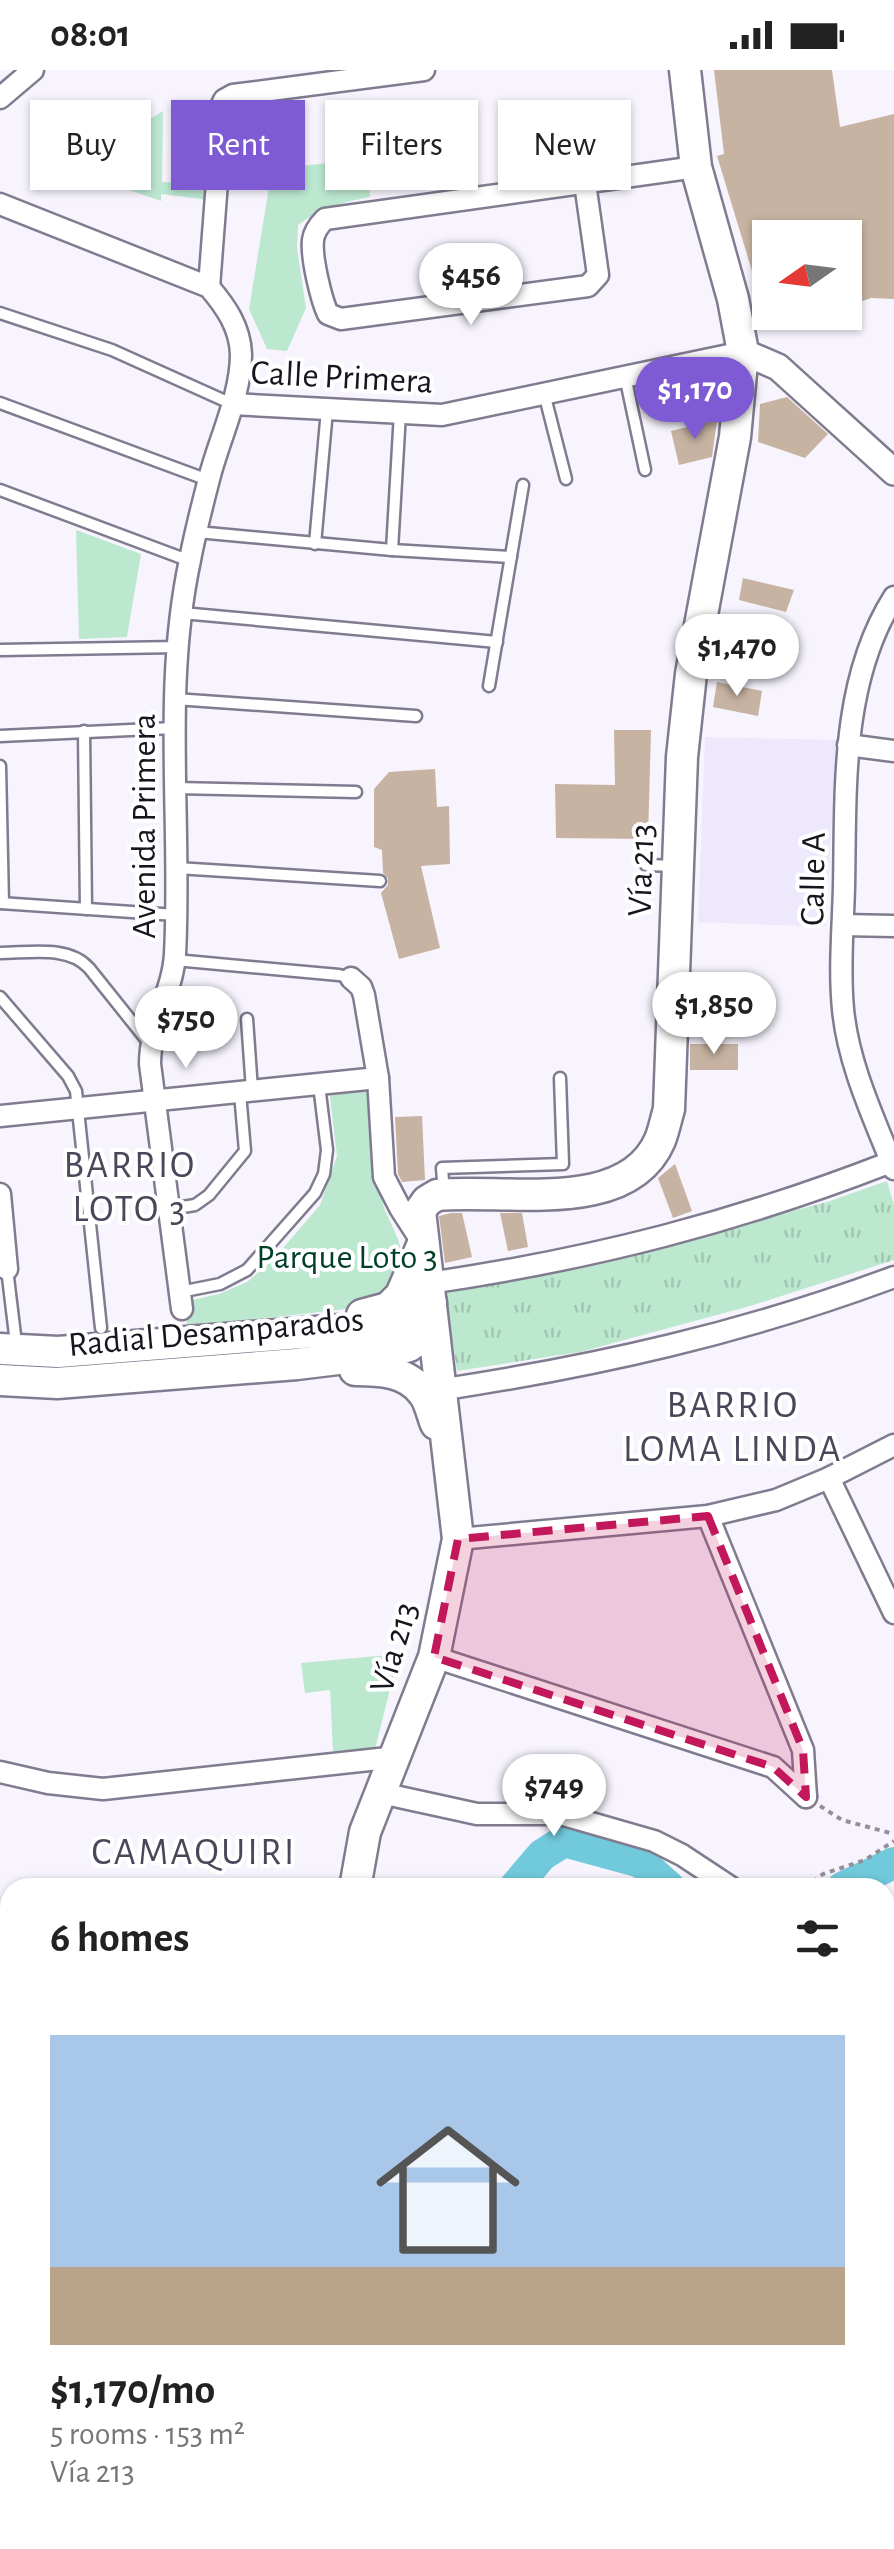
<!DOCTYPE html>
<meta charset="utf-8">
<style>
:root{--surface:#fff;--page:#f6f6f6;--text:#222;--muted:#767676;--line:#e0e0e0;--accent:#7e5ad4}
body{margin:0;font-family:"Alegreya Sans",sans-serif;background:var(--page);color:var(--text);height:100vh;display:flex;flex-direction:column;font-size:38px;white-space:nowrap}
*{box-sizing:border-box;margin:0}
p{font-size:32px;color:var(--muted)}
.icon{flex:none;width:55px;height:55px;fill:none;stroke:currentColor;stroke-width:2;stroke-linecap:round;stroke-linejoin:round}
.map{position:relative;flex:1;overflow:hidden}
.side{position:absolute;left:0px;top:1808px;width:895px;height:672px;display:flex;flex-direction:column;background:var(--surface);border-radius:30px 30px 0 0;box-shadow:0 2px 8px #0004}
.side>*{flex:none}
.guide{position:absolute;left:30px;top:30px;width:835px;height:90px;display:flex;gap:20px}
.needle{width:65px;rotate:256deg}
.controls{position:absolute;left:752px;top:150px;display:grid;gap:20px}
.controls a{display:grid;place-items:center;width:110px;height:110px;border-radius:0px;background:var(--surface);box-shadow:0 2px 8px #0004;font-size:50px}
.price{position:absolute;translate:-50% -85px;padding:0 22px;border-radius:35px;background:#fff;color:#222;font-size:32px;line-height:65px;filter:drop-shadow(0 2px 5px #0008)}
.price::after{content:'';position:absolute;left:50%;top:60px;width:30px;height:22px;margin-left:-15px;background:inherit;clip-path:polygon(0 0,100% 0,50% 100%)}
.price.selected{background:var(--accent);color:#fff}
ul{padding:0;list-style:none}
li{display:grid;align-content:center;gap:20px;height:530px;padding:0 50px}
li+li{border-top:2px solid var(--line)}
li span{display:grid;place-items:center;height:310px;border-radius:0px;color:#555}
li>.icon{margin-inline-start:auto}
span .icon{width:180px;height:180px;fill:#fffc;stroke-width:1}
li b{font-size:42px}
h2{display:flex;justify-content:space-between;align-items:center;height:120px;padding:0 50px;font-size:42px}
.chip{padding:0 35px;border-radius:0px;background:var(--surface);box-shadow:0 2px 8px #0004;font-size:35px;line-height:90px}
.chip.selected{background:var(--accent);color:#fff}
.status{display:flex;justify-content:space-between;align-items:center;height:70px;padding:0 50px;background:var(--surface);direction:ltr}
.status svg{height:28px;fill:currentColor}
.map>svg:first-child{display:block}
.built{fill:#eee8fc}
.grass{fill:url(#grass-tufts)}
.park{fill:#bce8d0}
.lines{fill:none;stroke-linecap:round;stroke-linejoin:round}
.river{stroke:#71cadc;stroke-width:32}
.building{fill:#c7b3a1}
.service-casing{stroke:#817b90;stroke-width:15}
.minor-casing{stroke:#817b90;stroke-width:25}
.tertiary-casing{stroke:#817b90;stroke-width:30}
.secondary-casing{stroke:#817b90;stroke-width:35}
.path{stroke:#939099;stroke-width:4;stroke-dasharray:5 5;stroke-linecap:butt}
.service{stroke:#fff;stroke-width:10}
.minor{stroke:#fff;stroke-width:20}
.tertiary{stroke:#fff;stroke-width:25}
.secondary{stroke:#fff;stroke-width:30}
.marked{fill:#c2185b;fill-opacity:0.2;stroke:#c2185b;stroke-width:8;stroke-dasharray:20 12;stroke-linejoin:round}
.labels{text-anchor:middle;stroke-width:8;stroke-linejoin:round;paint-order:stroke}
.street-label{font-size:35px;fill:#17151d;stroke:#fff}
.park-label{font-size:35px;fill:#013f28;stroke:#fff}
.neighbourhood-label{font-size:38px;letter-spacing:2.5px;fill:#4c465a;stroke:#fff}
</style>
<div class="status"><b>08:01</b><svg viewBox="0 0 49 12"><path d="M0 12V9h3v3zM5 12V6h3v6zM10 12V3h3v9zM15 12V0h3v12zM26 1h20v11H26zM47 4h2v5h-2z"/></svg></div>
<div class="map">
<svg width="894" height="2479" viewBox="0 0 894 2479">
<defs>
<pattern id="grass-tufts" width="24" height="20" patternUnits="userSpaceOnUse" patternTransform="scale(2.5)"><rect width="24" height="20" fill="#bce8d0"/><path d="M3 7l-1-3M5 7V3M7 7l1-3M15 17l-1-3M17 17v-4M19 17l1-3" fill="none" stroke="#a1c6b2"/></pattern>
</defs>
<rect width="100%" height="100%" fill="#f7f4fe"/>
<polygon class="built" points="705,667 836,670 826,857 698,852"/>
<polygon class="grass" points="887,1111 894,1135 894,1190 750,1236 580,1282 457,1301 444,1221 576,1197 827,1132"/>
<g class="park">
<polygon points="163,41 162,112 210,115 209,130 161,124 161,131 69,99"/>
<path d="M367 89 370 127C344 132 320 138 298 155L297 178 306 238 287 281 267 279 249 239 272 99Z"/>
<polygon points="76,460 141,484 127,567 79,569"/>
<polygon points="366,1016 372,1022 379,1116 384,1138 398,1169 406,1199 373,1236 187,1257 185,1234 188,1231 219,1224 247,1212 272,1191 320,1135 337,1086 329,1019"/>
<polygon points="399,1584 375,1679 333,1681 330,1620 305,1623 301,1593"/>
</g>
<g class="lines">
<g class="river">
<polyline points="514,1818 542,1785 564,1771 641,1792 670,1818"/>
<polyline points="842,1818 894,1793"/>
<polyline points="0,1959 10,1962"/>
<polyline points="885,1983 894,1990"/>
<polyline points="885,2210 894,2205"/>
<polyline points="682,2479 684,2470"/>
</g>
</g>
<g class="building">
<polygon points="714,0 832,0 840,57 894,44 894,229 871,228 845,237 845,168 770,168 770,242 814,242 815,246 770,260 717,86 724,84"/>
<polygon points="787,327 828,364 805,388 758,372 760,334"/>
<polygon points="717,350 712,387 679,395 671,361"/>
<polygon points="743,508 794,520 786,542 739,530"/>
<polygon points="717,612 762,621 758,646 713,637"/>
<polygon points="614,660 651,660 648,769 556,768 555,714 615,715"/>
<polygon points="435,699 437,737 449,736 450,794 421,796 440,878 399,889 381,823 388,815 388,808 383,803 382,780 374,777 374,719 389,702"/>
<rect x="690" y="974" width="48" height="26"/>
<polygon points="422,1046 425,1110 402,1112 398,1104 395,1047"/>
<polygon points="675,1094 692,1141 673,1148 658,1108"/>
<polygon points="451,1143 462,1143 472,1187 445,1193 439,1146"/>
<polygon points="500,1143 522,1143 528,1177 508,1181"/>
</g>
<g class="lines">
<defs>
<g id="service">
<polyline points="0,243 112,280 232,334"/>
<polyline points="625,306 645,400"/>
<polyline points="544,323 566,409"/>
<polyline points="0,333 208,410"/>
<polyline points="0,420 190,491"/>
<polyline points="197,462 392,480 511,487"/>
<polyline points="315,474 327,340"/>
<polyline points="392,480 400,343"/>
<polyline points="182,543 497,572"/>
<polyline points="0,580 178,577"/>
<polyline points="489,616 523,415"/>
<polyline points="175,629 416,646"/>
<polyline points="84,661 86,839"/>
<polyline points="0,666 174,658"/>
<polyline points="0,696 3,833"/>
<polyline points="176,718 356,722"/>
<polyline points="646,795 676,796"/>
<polyline points="177,798 380,811"/>
<polyline points="0,833 176,845"/>
<path d="M0 883C29 883 68 875 89 898L149 973"/>
<polyline points="175,890 339,905 351,908"/>
<polyline points="0,927 68,1006 76,1021 101,1258"/>
<polyline points="247,949 252,1020"/>
<polyline points="444,1123 442,1098 563,1094 560,1008"/>
<polyline points="170,1139 195,1135 209,1125 245,1081 240,1023"/>
<polyline points="7,1199 15,1265"/>
<polyline points="180,1222 220,1214 247,1200 315,1123 324,1104 327,1080 319,1015"/>
</g>
<g id="minor">
<polyline points="0,28 33,0"/>
<path d="M585 113 598 205 588 216 341 249 328 244C321 229 311 187 313 170 314 161 319 155 325 149L696 97"/>
<path d="M0 134 209 217C226 237 240 257 241 284 241 326 219 369 209 409 202 436 195 463 190 490 162 620 182 753 175 884 173 921 150 953 150 994L182 1239"/>
<polyline points="209,217 218,99 220,39 224,30 233,25 424,0"/>
<polyline points="232,334 442,345 743,282"/>
<path d="M894 527C840 612 846 721 844 817 843 857 839 899 843 939 848 994 874 1048 894 1099"/>
<polyline points="848,675 894,681"/>
<polyline points="843,855 894,856"/>
<polyline points="351,908 361,917 364,925 378,1008 384,1107 400,1138 420,1169"/>
<polyline points="0,1046 378,1008"/>
<polyline points="0,1124 7,1199"/>
<path d="M429 1213C593 1189 737 1152 891 1092"/>
<path d="M439 1320C597 1296 744 1263 894 1207"/>
<polyline points="829,1408 894,1543"/>
<polyline points="708,1446 803,1680 806,1727"/>
<polyline points="458,1469 708,1446 776,1430 829,1408 894,1375"/>
<polyline points="434,1587 773,1697 806,1727"/>
<polyline points="0,1702 48,1713 103,1719 397,1687"/>
<polyline points="381,1723 477,1744 560,1744 654,1771 682,1785 732,1818"/>
<polyline points="0,1863 10,1863"/>
<polyline points="885,1888 894,1887"/>
<polyline points="885,2377 892,2365"/>
<polyline points="825,2479 830,2470"/>
</g>
<polyline id="tertiary" points="743,282 778,297 894,402"/>
<g id="secondary">
<polyline points="362,1245 388,1238 401,1225 422,1176"/>
<polyline points="0,1279 58,1282 379,1257 403,1251 431,1233"/>
<path d="M355 1300C380 1300 407 1301 423 1323 430 1331 432 1345 436 1354"/>
<polyline points="0,1310 57,1313 297,1294 387,1283 409,1276 433,1259"/>
<path d="M355 1818 365 1762 434 1587 458 1469 420 1141 427 1131 437 1125C504 1118 627 1147 660 1070 664 1060 666 1049 669 1039L682 687 691 604 735 367 743 282 733 229 696 97 685 0"/>
<polyline points="199,2479 208,2470"/>
</g>
</defs>
<use href="#service" class="service-casing"/>
<use href="#minor" class="minor-casing"/>
<use href="#tertiary" class="tertiary-casing"/>
<use href="#secondary" class="secondary-casing"/>
<g class="path">
<polyline points="820,1736 842,1750 894,1764"/>
<polyline points="805,1818 823,1804 865,1790 894,1771"/>
</g>
<use href="#service" class="service"/>
<use href="#minor" class="minor"/>
<use href="#tertiary" class="tertiary"/>
<use href="#secondary" class="secondary"/>
</g>
<path class="marked" d="M708 1446 803 1680 806 1727 773 1697 434 1587 458 1469Z"/>
<g class="labels">
<g class="street-label">
<text transform="translate(342 306) rotate(3)" y="12">Calle Primera</text>
<text transform="translate(143 756) rotate(-90)" y="12">Avenida Primera</text>
<text transform="translate(640 800) rotate(-88)" y="12">Vía 213</text>
<text transform="translate(812 809) rotate(-89)" y="12">Calle A</text>
<text transform="translate(216 1261) rotate(-5)" y="12">Radial Desamparados</text>
<text transform="translate(393 1577) rotate(-73)" y="12">Vía 213</text>
</g>
<g class="park-label">
<text x="347" y="1198">Parque Loto 3</text>
</g>
<g class="neighbourhood-label">
<text x="130" y="1107">BARRIO<tspan x="130" dy="44">LOTO 3</tspan></text>
<text x="733" y="1347">BARRIO<tspan x="733" dy="44">LOMA LINDA</tspan></text>
<text x="194" y="1794">CAMAQUIRI</text>
</g>
</g>
</svg>
<div class="controls">
<a><svg class="needle" viewBox="-14 -14 28 28"><path d="M0-13l5 13h-10z" fill="#e53935"/><path d="M0 13l5-13h-10z" fill="#767676"/></svg></a>
</div>
<b class="price" style="left:471px;top:258px">$456</b>
<b class="price selected" style="left:695px;top:372px">$1,170</b>
<b class="price" style="left:737px;top:629px">$1,470</b>
<b class="price" style="left:714px;top:987px">$1,850</b>
<b class="price" style="left:186px;top:1001px">$750</b>
<b class="price" style="left:554px;top:1769px">$749</b>
<div class="guide">
<a class="chip">Buy</a>
<a class="chip selected">Rent</a>
<a class="chip">Filters</a>
<a class="chip">New</a>
</div>
<section class="side">
<h2>6 homes<svg class="icon" aria-label="filters" viewBox="0 0 24 24"><path d="M4 7h16M4 17h16"/><circle cx="9" cy="7" r="2"/><circle cx="15" cy="17" r="2"/></svg></h2>
<ul>
<li><span style="background:linear-gradient(#a9c7e8 75%,#b9a48a 0)"><svg class="icon" aria-label="home" viewBox="0 0 24 24"><path d="M3 11l9-7 9 7M6 9v11h12V9"/></svg></span><div><b>$1,170/mo</b><p>5 rooms · 153 m²</p><p>Vía 213</p></div></li>
</ul>
</section>
</div>
